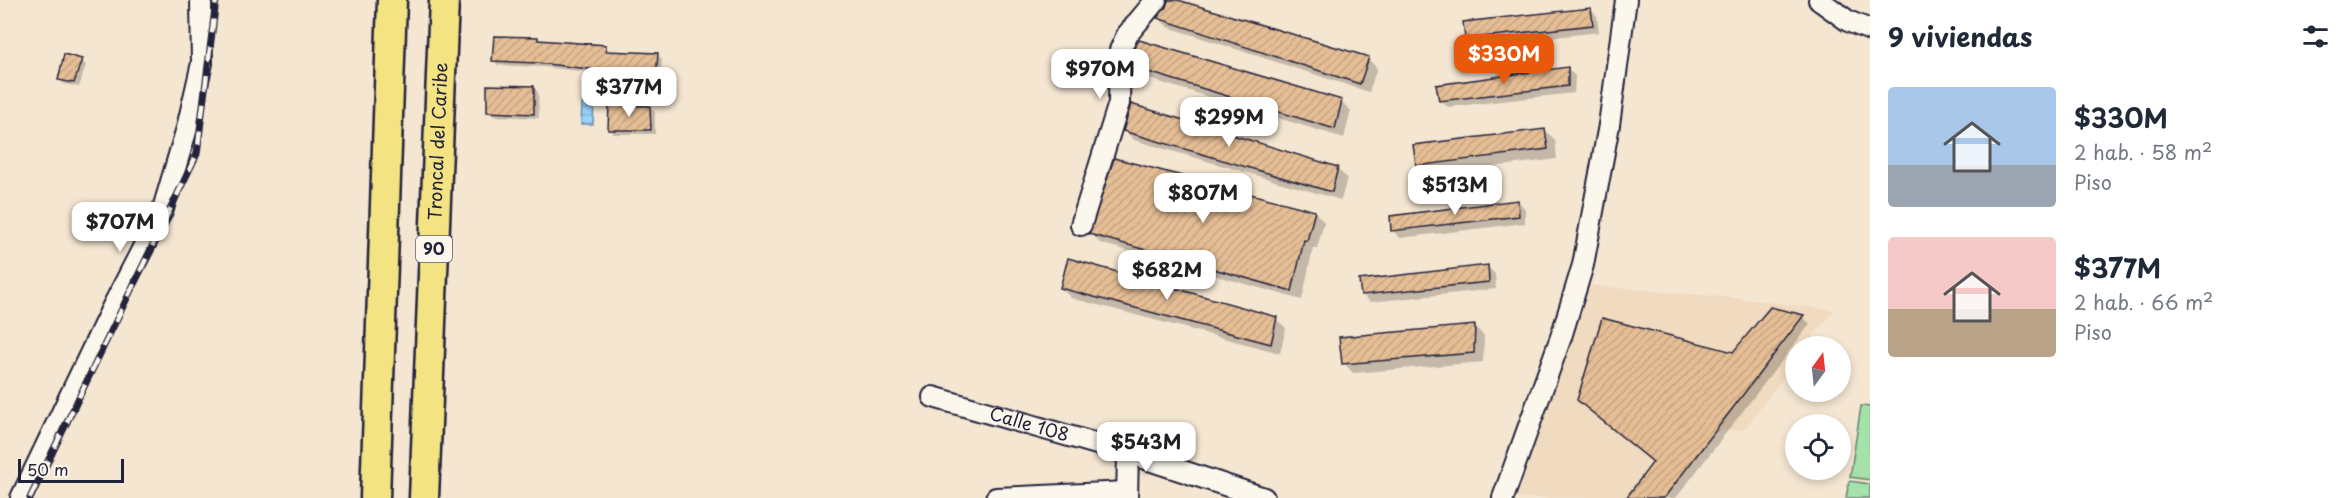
<!DOCTYPE html>
<html lang="es">
<meta charset="utf-8">
<style>
:root{--surface:#fff;--page:#f6f6f7;--text:#1f2937;--muted:#747a83;--accent:#ea580c}
body{margin:0;font-family:"Playpen Sans",sans-serif;background:var(--page);color:var(--text);height:100vh;display:flex;flex-direction:column;font-size:22px;white-space:nowrap}
*{box-sizing:border-box;margin:0}
p{font-size:20px;color:var(--muted)}
.icon{flex:none;width:33px;height:33px;fill:none;stroke:currentColor;stroke-width:2;stroke-linecap:round;stroke-linejoin:round}
.map{position:relative;flex:1;overflow:hidden}
.details{display:flex;flex-direction:column;background:var(--surface);width:480px}
.details>*{flex:none}
.needle{width:39px;rotate:15deg}
.tools{position:absolute;left:1785px;top:336px;display:grid;gap:12px}
.tools a{display:grid;place-items:center;width:66px;height:66px;border-radius:50%;background:var(--surface);box-shadow:0 3px 9px #0003;font-size:30px}
.scale{position:absolute;left:18px;bottom:15px;width:106px;box-sizing:border-box;padding-left:6px;border:3px solid #22223b;border-top:0;font-size:16px;line-height:21px;white-space:nowrap;color:#22223b;-webkit-text-stroke:4px #fbf7ec;paint-order:stroke}
.price{position:absolute;translate:-50% -51px;padding:0 14px;border-radius:12px;background:#fff;color:#222;font-size:20px;line-height:39px;filter:drop-shadow(0 2px 3px #0008)}
.price::after{content:'';position:absolute;left:50%;top:36px;width:18px;height:14px;margin-left:-9px;background:inherit;clip-path:polygon(0 0,100% 0,50% 100%)}
.price.on{background:var(--accent);color:#fff}
ul{padding:0;list-style:none}
li{display:flex;align-items:center;gap:18px;height:150px;padding:0 18px}
li span{display:grid;place-items:center;flex:none;width:168px;height:120px;border-radius:6px;color:#555}
li>.icon{margin-inline-start:auto}
span .icon{width:72px;height:72px;fill:#fffc;stroke-width:1}
li b{font-size:26px}
h2{display:flex;justify-content:space-between;align-items:center;height:72px;padding:0 18px;font-size:26px}
main{display:flex;flex:1;min-height:0}
.map>svg:first-child{display:block}
.built{fill:#f0dac0}
.grass{fill:#a4e2a9;stroke:#638272;stroke-width:1.5}
.water{fill:url(#water-rules);stroke:#6a8cae;stroke-width:1.5}
.shadow{fill:#0003}
.building{fill:url(#building-hatch);stroke:#22223b;stroke-width:1.5}
.lines{fill:none;stroke-linecap:round;stroke-linejoin:round}
.minor-casing{stroke:#22223b;stroke-width:24}
.highway-casing{stroke:#22223b;stroke-width:33}
.minor{stroke:#fbf7ec;stroke-width:20}
.highway{stroke:#f4e382;stroke-width:28}
.rail-casing{stroke:#22223b;stroke-width:7}
.rail{stroke:#fbf7ec;stroke-width:4.5;stroke-dasharray:14;stroke-linecap:butt}
.labels{text-anchor:middle;stroke-width:6;stroke-linejoin:round;paint-order:stroke}
.shield{fill:#fbf7ec;stroke:#636270;stroke-width:1.5}
.shield-label{font-size:16px;font-weight:bold;fill:#22223b}
.street-label{font-size:18px;fill:#22223b;stroke:#fbf7ec}
</style>
<main>
<div class="map">
<svg width="1870" height="498" viewBox="0 0 1870 498">
<defs>
<pattern id="water-rules" width="6" height="5" patternUnits="userSpaceOnUse" patternTransform="scale(1.5)"><rect width="6" height="5" fill="#9ad2fa"/><path d="M0 2.5h6" fill="none" stroke="#84b4d7"/></pattern>
<pattern id="building-hatch" width="6" height="6" patternUnits="userSpaceOnUse" patternTransform="scale(1.5)"><rect width="6" height="6" fill="#e6be96"/><path d="M-1 1l2-2M0 6l6-6M5 7l2-2" fill="none" stroke="#c5a382"/></pattern>
</defs>
<rect width="100%" height="100%" fill="#f5e6d2"/>
<filter id="ink" filterUnits="userSpaceOnUse"><feTurbulence type="fractalNoise" baseFrequency=".0167" numOctaves="2"/><feDisplacementMap in="SourceGraphic" scale="12" xChannelSelector="R" yChannelSelector="G"/><feConvolveMatrix kernelMatrix="1 2 1 2 8 2 1 2 1" color-interpolation-filters="sRGB"/></filter>
<g filter="url(#ink)">
<polygon class="built" points="1585,285 1744,299 1834,310 1806,346 1796,346 1795,361 1744,430 1715,431 1664,498 1511,498"/>
<g class="grass">
<polygon points="1861,406 1870,407 1870,480 1850,477"/>
<polygon points="1849,481 1870,484 1870,498 1846,498"/>
</g>
<polygon class="water" points="587,99 594,100 593,124 581,124 582,104"/>
<g class="shadow">
<polygon points="1168,0 1368,59 1377,68 1369,92 1168,27 1159,18 1167,8"/>
<polygon points="1590,9 1597,16 1599,32 1474,46 1467,38"/>
<polygon points="538,39 540,42 606,46 610,52 657,55 662,59 660,83 620,80 615,75 543,67 498,65 493,60"/>
<polygon points="81,60 86,65 79,87 64,84 59,79"/>
<polygon points="1133,67 1341,102 1351,111 1344,138 1143,77"/>
<polygon points="1568,69 1575,76 1574,93 1448,107 1441,100"/>
<polygon points="534,88 538,92 539,118 493,116 488,112"/>
<polygon points="650,108 655,112 655,134 614,134 610,129"/>
<polygon points="1545,130 1555,140 1557,159 1427,175 1417,165"/>
<polygon points="1125,131 1337,169 1347,178 1341,200 1134,140"/>
<polygon points="1518,201 1525,209 1525,223 1400,238 1393,231"/>
<polygon points="1315,212 1324,222 1317,249 1313,248 1302,300 1100,243 1091,233"/>
<polygon points="1488,267 1495,274 1496,289 1370,302 1362,294"/>
<polygon points="1061,288 1276,319 1286,328 1280,353 1071,298"/>
<polygon points="1770,308 1803,317 1810,324 1676,498 1628,498 1734,354"/>
<polygon points="1475,327 1484,336 1483,362 1353,373 1344,363"/>
</g>
<g class="building">
<polygon points="1168,0 1178,0 1369,57 1360,84 1157,18 1166,7"/>
<polygon points="1591,8 1593,25 1465,39 1463,22"/>
<polygon points="494,36 538,37 538,40 606,45 606,51 658,53 656,79 614,76 614,72 538,63 492,61"/>
<polygon points="1139,40 1342,100 1335,129 1132,67 1132,53"/>
<polygon points="64,54 82,59 74,83 58,80"/>
<polygon points="1568,67 1568,86 1439,101 1436,85"/>
<polygon points="487,85 534,86 534,114 487,112"/>
<polygon points="1131,104 1338,167 1332,192 1123,131"/>
<polygon points="609,105 650,106 651,130 608,130"/>
<polygon points="1545,129 1548,149 1416,166 1413,145"/>
<polygon points="1114,158 1315,211 1307,241 1304,240 1292,291 1089,234"/>
<polygon points="1518,200 1519,216 1391,231 1390,216"/>
<polygon points="1068,258 1277,317 1271,344 1060,288"/>
<polygon points="1488,265 1489,282 1361,295 1359,280"/>
<polygon points="1770,307 1804,315 1664,498 1626,498 1653,462 1577,400 1602,318 1733,352"/>
<polygon points="1475,325 1474,353 1342,364 1339,337"/>
</g>
<g class="lines">
<defs>
<g id="minor">
<polyline points="1819,0 1848,21 1870,30"/>
<polyline points="1081,225 1119,103 1120,50 1127,35 1156,0"/>
<path id="s1" d="M933 397 1128 453 1264 498"/>
<polyline points="21,498 112,308 163,209 187,128 202,63 201,0"/>
<polyline points="996,498 1127,492"/>
<polyline points="1127,498 1128,453"/>
<polyline points="1503,498 1561,337 1583,265 1609,125 1626,0"/>
</g>
<g id="highway">
<polyline points="375,498 392,0"/>
<path id="s2" d="M424 498 444 0"/>
</g>
</defs>
<use href="#minor" class="minor-casing"/>
<use href="#highway" class="highway-casing"/>
<use href="#minor" class="minor"/>
<use href="#highway" class="highway"/>
<defs>
<polyline id="rail" points="30,498 197,154 216,0"/>
</defs>
<use href="#rail" class="rail-casing"/>
<use href="#rail" class="rail"/>
</g>
</g>
<g class="labels">
<rect class="shield" x="416" y="236" width="36" height="26" rx="4.5"/>
<g class="shield-label">
<text x="434" y="255">90</text>
</g>
<g class="street-label">
<text dy="6" stroke="none"><textPath href="#s2" startOffset="357">Troncal del Caribe</textPath></text>
<text dy="6" stroke="none"><textPath href="#s1" startOffset="100">Calle 108</textPath></text>
</g>
</g>
</svg>
<div class="tools">
<a><svg class="needle" viewBox="-14 -14 28 28"><path d="M0-13l5 13h-10z" fill="#e53935"/><path d="M0 13l5-13h-10z" fill="#747a83"/></svg></a>
<a><svg class="icon" aria-label="locate" viewBox="0 0 24 24"><circle cx="12" cy="12" r="6"/><path d="M12 2v4M12 18v4M2 12h4M18 12h4"/></svg></a>
</div>
<div class="scale">50 m</div>
<b class="price on" style="left:1504px;top:85px">$330M</b>
<b class="price" style="left:1100px;top:100px">$970M</b>
<b class="price" style="left:629px;top:118px">$377M</b>
<b class="price" style="left:1229px;top:148px">$299M</b>
<b class="price" style="left:1455px;top:216px">$513M</b>
<b class="price" style="left:1203px;top:224px">$807M</b>
<b class="price" style="left:120px;top:253px">$707M</b>
<b class="price" style="left:1167px;top:301px">$682M</b>
<b class="price" style="left:1146px;top:473px">$543M</b>
</div>
<section class="details">
<h2>9 viviendas<svg class="icon" aria-label="filters" viewBox="0 0 24 24"><path d="M4 7h16M4 17h16"/><circle cx="9" cy="7" r="2"/><circle cx="15" cy="17" r="2"/></svg></h2>
<ul>
<li><span style="background:linear-gradient(#a9c7e8 65%,#9aa5b1 0)"><svg class="icon" aria-label="home" viewBox="0 0 24 24"><path d="M3 11l9-7 9 7M6 9v11h12V9"/></svg></span><div><b>$330M</b><p>2 hab. · 58 m²</p><p>Piso</p></div></li>
<li><span style="background:linear-gradient(#f6c9c9 60%,#b9a48a 0)"><svg class="icon" aria-label="home" viewBox="0 0 24 24"><path d="M3 11l9-7 9 7M6 9v11h12V9"/></svg></span><div><b>$377M</b><p>2 hab. · 66 m²</p><p>Piso</p></div></li>
</ul>
</section>
</main>
